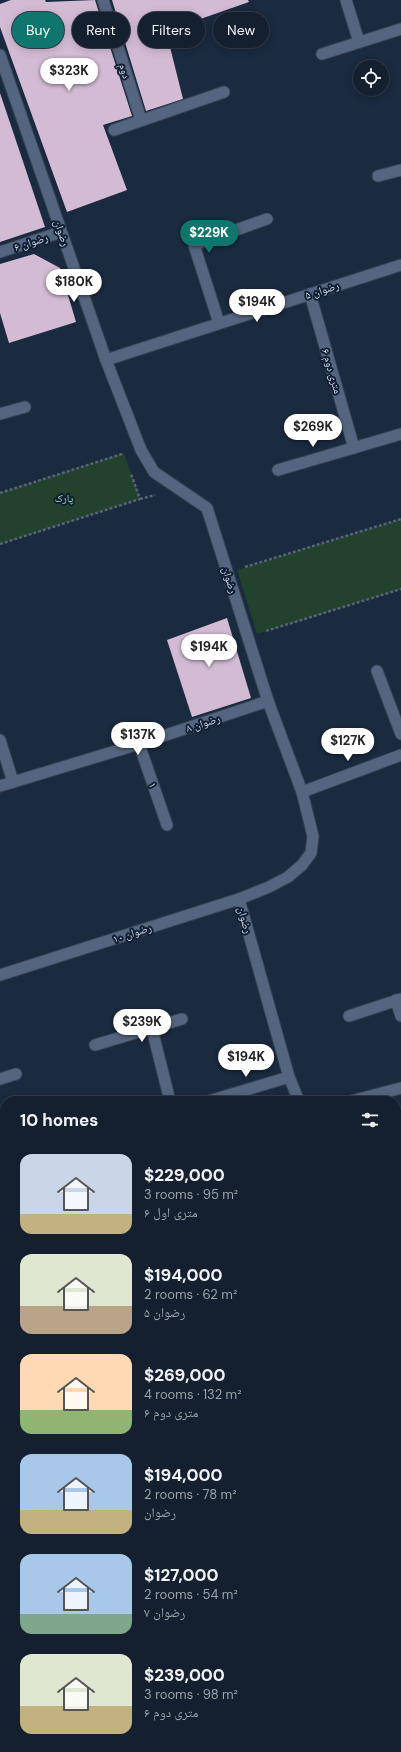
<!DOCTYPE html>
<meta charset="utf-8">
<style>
:root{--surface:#14202f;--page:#1d2837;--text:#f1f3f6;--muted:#9da3aa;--line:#333e4b;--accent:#0f766e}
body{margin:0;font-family:"DM Sans","Noto Naskh Arabic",sans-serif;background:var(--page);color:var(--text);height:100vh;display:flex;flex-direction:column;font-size:15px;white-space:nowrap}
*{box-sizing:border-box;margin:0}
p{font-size:13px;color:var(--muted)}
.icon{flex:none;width:22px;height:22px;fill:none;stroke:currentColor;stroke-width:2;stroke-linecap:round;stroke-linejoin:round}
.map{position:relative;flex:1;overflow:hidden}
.details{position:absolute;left:0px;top:1096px;width:401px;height:656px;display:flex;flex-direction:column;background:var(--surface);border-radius:16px 16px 0 0;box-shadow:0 2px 10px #0003,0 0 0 1px var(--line)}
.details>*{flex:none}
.hud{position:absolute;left:12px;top:12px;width:377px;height:36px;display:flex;gap:8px}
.tools{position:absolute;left:353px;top:60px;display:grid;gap:8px}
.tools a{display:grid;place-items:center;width:36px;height:36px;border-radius:50%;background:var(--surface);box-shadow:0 2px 10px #0003,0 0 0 1px var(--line);font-size:20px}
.price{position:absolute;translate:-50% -34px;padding:0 9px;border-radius:14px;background:#fff;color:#222;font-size:13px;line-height:26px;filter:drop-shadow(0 1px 2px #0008)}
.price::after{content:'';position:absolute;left:50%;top:24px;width:12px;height:9px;margin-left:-6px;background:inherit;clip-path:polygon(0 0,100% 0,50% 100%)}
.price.selected{background:var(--accent);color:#fff}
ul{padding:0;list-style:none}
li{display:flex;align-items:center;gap:12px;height:100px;padding:0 20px}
li span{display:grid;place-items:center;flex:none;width:112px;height:80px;border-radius:12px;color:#555}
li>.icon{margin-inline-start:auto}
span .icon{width:48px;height:48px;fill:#fffc;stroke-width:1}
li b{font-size:17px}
h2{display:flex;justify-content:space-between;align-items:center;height:48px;padding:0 20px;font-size:17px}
.chip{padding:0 14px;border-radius:18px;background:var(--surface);box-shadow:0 2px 10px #0003,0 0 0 1px var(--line);font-size:14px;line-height:36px}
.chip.selected{background:var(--accent);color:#fff}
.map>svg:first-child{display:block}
.green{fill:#23422d}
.building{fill:#d4bbd5}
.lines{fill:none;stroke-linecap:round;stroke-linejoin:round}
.minor-casing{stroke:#394557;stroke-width:13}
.path{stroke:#556375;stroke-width:2.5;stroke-dasharray:3 2;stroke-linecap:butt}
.minor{stroke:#54667f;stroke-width:11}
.labels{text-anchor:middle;stroke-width:4;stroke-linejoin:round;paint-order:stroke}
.street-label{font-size:11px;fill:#ced8e6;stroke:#112035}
.park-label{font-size:11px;fill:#94e2ae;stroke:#112035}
</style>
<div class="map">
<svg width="401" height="1752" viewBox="0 0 401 1752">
<rect width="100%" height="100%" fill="#1a2a3f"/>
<g class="green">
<polygon points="124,453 140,499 0,544 0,493"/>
<polygon points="401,519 401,589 257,634 237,570"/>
</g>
<g class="building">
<polygon points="11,0 45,0 46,2 95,0 132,116 103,125 127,190 67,212 0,27 0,4"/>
<polygon points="112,0 248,0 249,2 166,31 183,99 146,111"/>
<polygon points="0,93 45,227 0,242"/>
<polygon points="34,254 60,268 76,322 9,343 0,313 0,264"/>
<polygon points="227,618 251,698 192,717 167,640"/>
<polygon points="396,1466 401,1481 401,1529 396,1530"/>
</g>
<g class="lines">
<defs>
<g id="minor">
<polyline points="103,0 141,120"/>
<polyline points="346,0 359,42"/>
<polyline points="322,54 401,29"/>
<polyline points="0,55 106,360 141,450 154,472 207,508 268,701 302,792 313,836 311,853 302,865 288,877 269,887 239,899 0,975"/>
<polyline points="114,130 224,92"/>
<polyline points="378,176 401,170"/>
<polyline points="0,252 61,232"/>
<polyline points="310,294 354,448"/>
<polyline points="219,323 194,245 267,219"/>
<polyline points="106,360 401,265"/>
<polyline points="0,414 25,407"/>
<polyline points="278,470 401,434"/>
<polyline points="377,671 401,734"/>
<polyline points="0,740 13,782"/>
<polyline points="139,744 167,825"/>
<polyline points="0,786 139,744 268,701"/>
<polyline points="302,792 401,755"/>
<polyline points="239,899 289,1077 299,1101"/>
<polyline points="396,1000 401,1016"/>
<polyline points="349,1016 401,999"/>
<polyline points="152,1029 170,1101"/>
<polyline points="95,1045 182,1019"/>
<polyline points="0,1079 16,1074"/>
<polyline points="209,1101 289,1077"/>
<polyline points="351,1101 401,1088"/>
<polyline points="0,1162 5,1161"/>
<polyline points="0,1175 5,1190"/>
<polyline points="1,1337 5,1335"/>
<polyline points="396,1407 401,1422"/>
<polyline points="396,1544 401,1543"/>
<polyline points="0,1674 5,1672"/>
</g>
</defs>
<use href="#minor" class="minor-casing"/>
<g class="path">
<polyline points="0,493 122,454"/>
<polyline points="140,499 155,495"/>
<polyline points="0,544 140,499 131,474"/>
<polyline points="245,567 401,519"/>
<polyline points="266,631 401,589"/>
</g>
<use href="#minor" class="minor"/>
</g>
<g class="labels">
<g class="street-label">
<text transform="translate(125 71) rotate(73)" y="4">دوم</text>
<text transform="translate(62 233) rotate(71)" y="4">رضوان</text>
<text transform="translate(31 242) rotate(-18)" y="4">رضوان ۶</text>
<text transform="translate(322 290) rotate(-18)" y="4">رضوان ۵</text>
<text transform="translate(332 371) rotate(74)" y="4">۶ متری دوم</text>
<text transform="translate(230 580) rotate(73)" y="4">رضوان</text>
<text transform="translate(203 723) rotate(-18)" y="4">رضوان ۸</text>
<text transform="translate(153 785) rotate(71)" y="4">۱</text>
<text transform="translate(245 920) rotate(74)" y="4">رضوان</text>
<text transform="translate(132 933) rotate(-18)" y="4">رضوان ۱۰</text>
</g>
<g class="park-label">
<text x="64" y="502">پارک</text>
</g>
</g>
</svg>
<div class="tools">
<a><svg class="icon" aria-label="locate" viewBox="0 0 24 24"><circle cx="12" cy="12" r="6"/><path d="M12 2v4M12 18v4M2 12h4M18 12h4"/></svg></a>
</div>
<b class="price" style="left:69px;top:92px">$323K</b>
<b class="price selected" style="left:209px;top:254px">$229K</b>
<b class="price" style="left:74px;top:303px">$180K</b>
<b class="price" style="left:257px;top:323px">$194K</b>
<b class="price" style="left:313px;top:448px">$269K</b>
<b class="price" style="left:209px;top:668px">$194K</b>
<b class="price" style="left:138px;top:756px">$137K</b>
<b class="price" style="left:348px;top:762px">$127K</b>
<b class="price" style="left:142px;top:1043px">$239K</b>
<b class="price" style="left:246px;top:1078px">$194K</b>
<div class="hud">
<a class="chip selected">Buy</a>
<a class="chip">Rent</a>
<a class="chip">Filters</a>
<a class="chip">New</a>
</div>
<section class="details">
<h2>10 homes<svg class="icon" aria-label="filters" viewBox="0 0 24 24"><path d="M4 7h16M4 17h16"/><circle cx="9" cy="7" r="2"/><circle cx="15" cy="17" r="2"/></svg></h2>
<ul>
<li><span style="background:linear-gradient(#c9d6e8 75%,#c2b280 0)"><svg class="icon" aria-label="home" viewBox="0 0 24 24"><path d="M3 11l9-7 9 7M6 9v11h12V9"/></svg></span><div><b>$229,000</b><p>3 rooms · 95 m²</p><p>۶ متری اول</p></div></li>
<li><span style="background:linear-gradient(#dfe7d0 65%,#b9a48a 0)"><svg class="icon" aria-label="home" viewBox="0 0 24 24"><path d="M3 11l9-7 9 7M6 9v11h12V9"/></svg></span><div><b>$194,000</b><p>2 rooms · 62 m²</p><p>رضوان ۵</p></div></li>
<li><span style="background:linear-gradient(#ffd9b3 70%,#8fb573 0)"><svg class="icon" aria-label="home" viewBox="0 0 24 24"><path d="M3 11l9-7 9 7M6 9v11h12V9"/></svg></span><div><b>$269,000</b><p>4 rooms · 132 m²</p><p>۶ متری دوم</p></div></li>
<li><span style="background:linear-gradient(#a9c7e8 70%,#c2b280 0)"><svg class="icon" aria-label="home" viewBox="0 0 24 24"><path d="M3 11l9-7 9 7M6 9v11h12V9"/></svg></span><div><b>$194,000</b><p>2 rooms · 78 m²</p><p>رضوان</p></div></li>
<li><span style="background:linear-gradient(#a9c7e8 75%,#7fa58c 0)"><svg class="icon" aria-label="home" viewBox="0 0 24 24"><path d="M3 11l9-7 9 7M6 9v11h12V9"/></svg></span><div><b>$127,000</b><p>2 rooms · 54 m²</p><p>رضوان ۷</p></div></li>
<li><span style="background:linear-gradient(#dfe7d0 65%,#c2b280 0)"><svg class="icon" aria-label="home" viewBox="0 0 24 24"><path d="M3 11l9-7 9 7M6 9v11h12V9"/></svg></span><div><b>$239,000</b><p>3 rooms · 98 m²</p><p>۶ متری دوم</p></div></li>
</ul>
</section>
</div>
